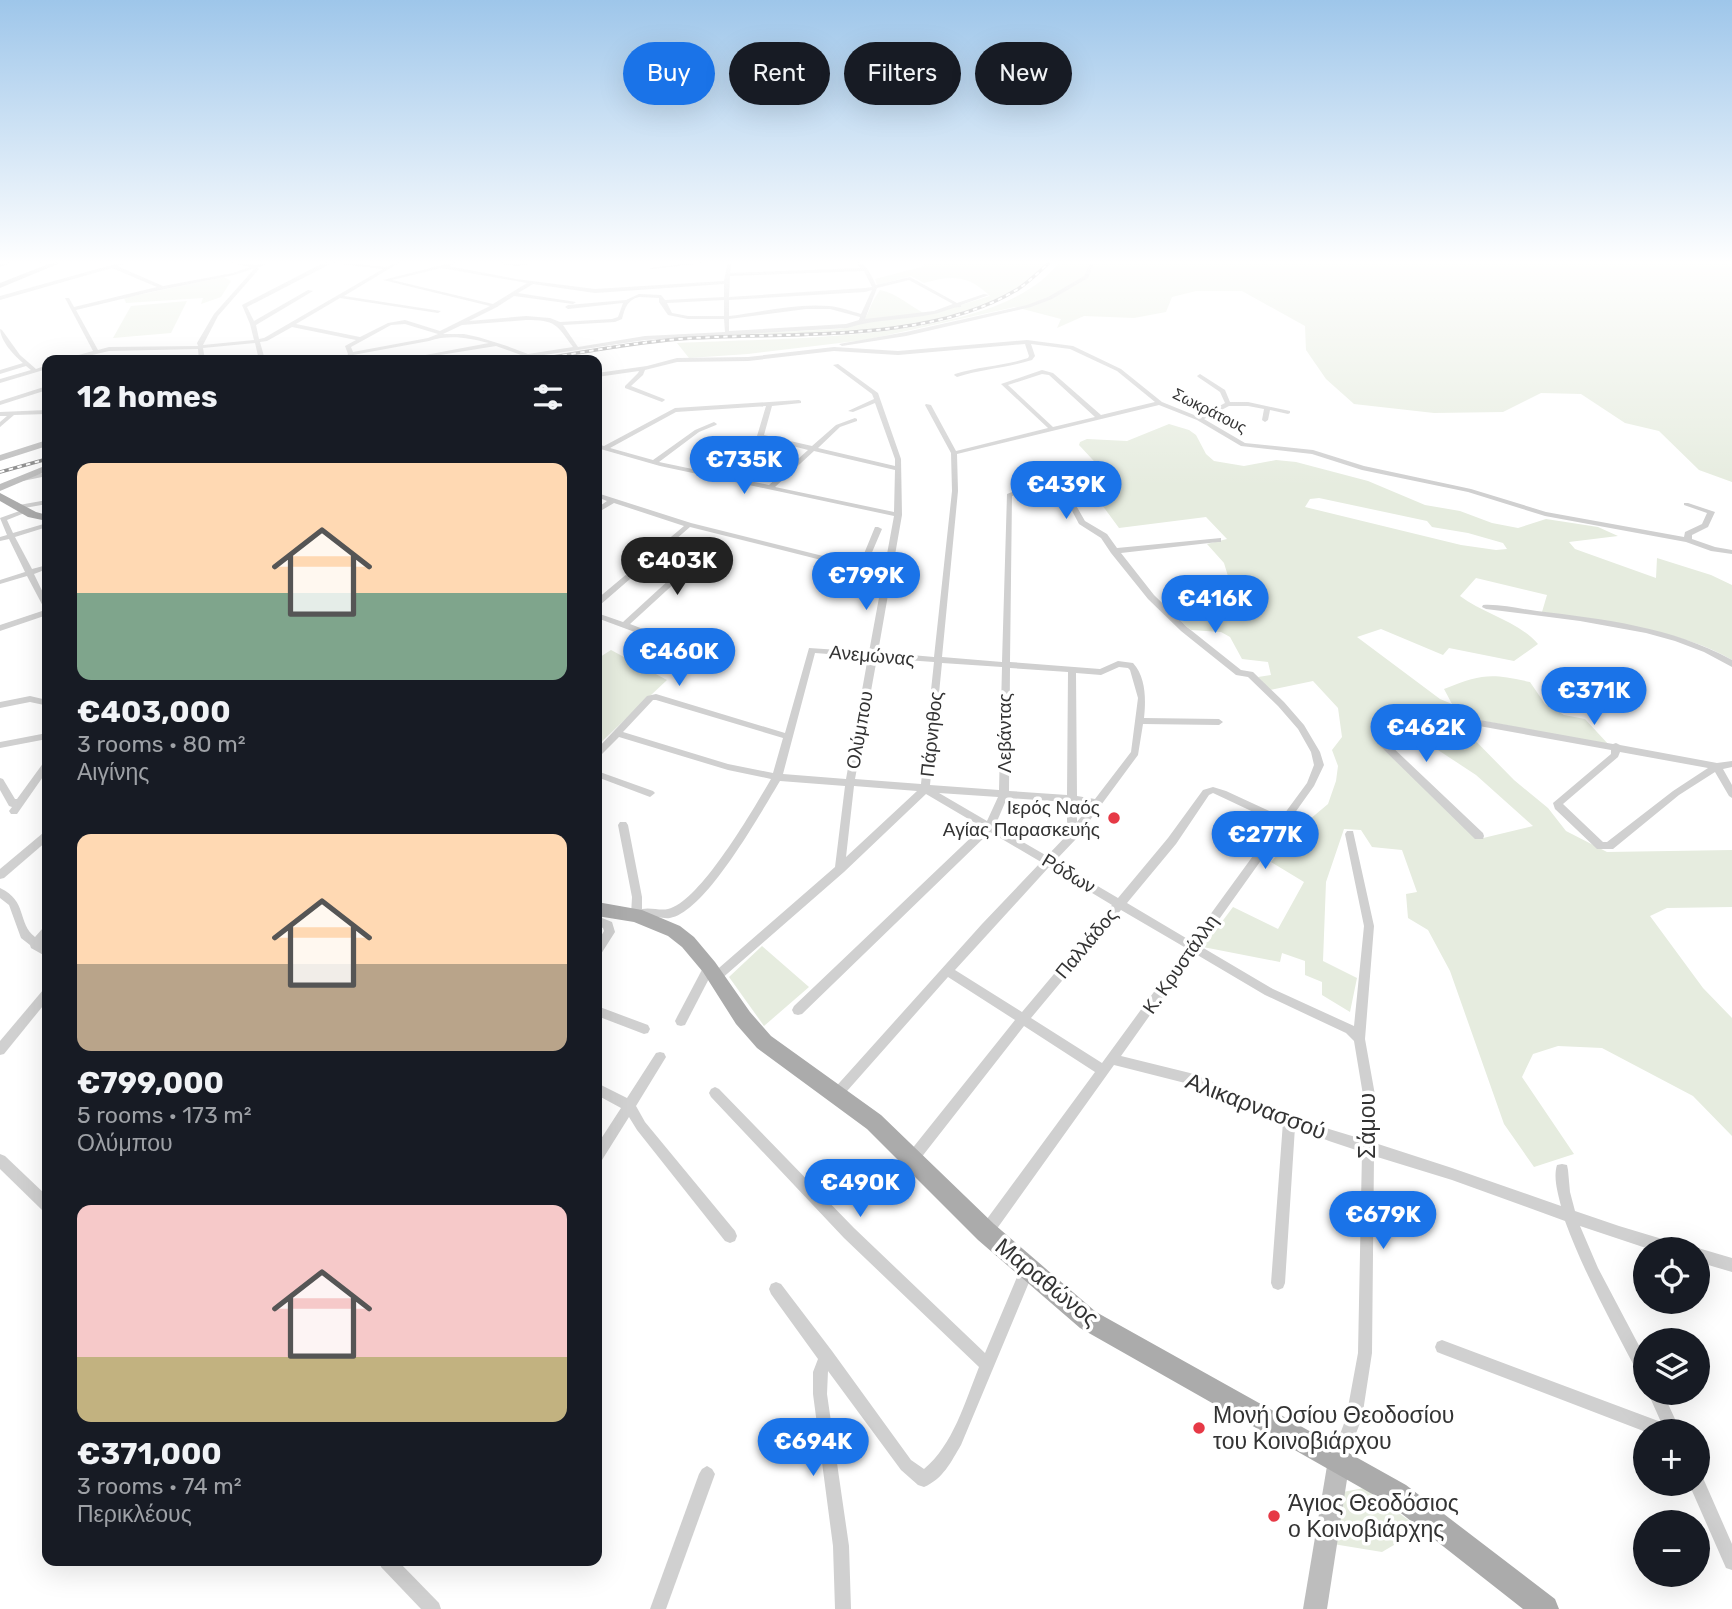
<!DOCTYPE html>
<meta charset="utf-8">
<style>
:root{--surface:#171b24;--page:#242831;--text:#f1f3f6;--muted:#9ea1a6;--accent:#1a73e8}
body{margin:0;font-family:Rubik,sans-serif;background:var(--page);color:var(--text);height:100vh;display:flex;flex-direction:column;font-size:26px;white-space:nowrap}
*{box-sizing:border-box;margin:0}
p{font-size:23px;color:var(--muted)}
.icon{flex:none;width:38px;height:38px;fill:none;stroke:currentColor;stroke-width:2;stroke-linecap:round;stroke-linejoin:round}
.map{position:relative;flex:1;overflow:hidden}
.details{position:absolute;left:42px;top:355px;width:560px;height:1211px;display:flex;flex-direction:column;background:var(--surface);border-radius:14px;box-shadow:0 7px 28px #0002}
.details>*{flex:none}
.hud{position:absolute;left:623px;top:42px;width:665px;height:63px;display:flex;gap:14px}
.fabs{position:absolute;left:1633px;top:1237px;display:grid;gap:14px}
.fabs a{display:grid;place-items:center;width:77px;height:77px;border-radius:50%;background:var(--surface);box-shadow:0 7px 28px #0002;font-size:35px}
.price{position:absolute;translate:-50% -60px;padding:0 16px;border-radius:24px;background:var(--accent);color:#fff;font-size:23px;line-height:46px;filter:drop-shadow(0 2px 4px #0008)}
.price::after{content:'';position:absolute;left:50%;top:42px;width:21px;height:16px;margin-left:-10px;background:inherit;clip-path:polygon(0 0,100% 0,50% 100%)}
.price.active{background:#222;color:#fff}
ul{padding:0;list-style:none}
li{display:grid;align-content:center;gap:14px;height:371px;padding:0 35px}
li span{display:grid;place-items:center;height:217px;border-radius:14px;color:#555}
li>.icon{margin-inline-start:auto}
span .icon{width:126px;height:126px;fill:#fffc;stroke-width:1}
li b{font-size:30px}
h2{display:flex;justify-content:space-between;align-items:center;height:84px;padding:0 35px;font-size:30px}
.pill{padding:0 24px;border-radius:32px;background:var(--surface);box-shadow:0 7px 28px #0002;font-size:24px;line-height:63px}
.pill.active{background:var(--accent);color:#fff}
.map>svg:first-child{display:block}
.green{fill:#e6ecdf;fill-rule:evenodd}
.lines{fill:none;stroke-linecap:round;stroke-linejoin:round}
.street{fill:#d0d0d0;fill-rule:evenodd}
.secondary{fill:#bdbdbd;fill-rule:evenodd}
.primary{fill:#ababab;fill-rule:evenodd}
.rail-casing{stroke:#888;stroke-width:3.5}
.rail{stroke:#fff;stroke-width:2;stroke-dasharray:4.5;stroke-linecap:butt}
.poi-dot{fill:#e63946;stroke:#fff;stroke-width:2.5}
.labels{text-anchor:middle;stroke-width:7;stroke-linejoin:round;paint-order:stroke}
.far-street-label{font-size:16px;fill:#333;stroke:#fff}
.street-label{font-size:19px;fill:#333;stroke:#fff}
.poi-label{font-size:19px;fill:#333;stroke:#fff;text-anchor:end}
.near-street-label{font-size:23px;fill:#333;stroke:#fff}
.near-poi-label{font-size:23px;fill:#333;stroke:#fff;text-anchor:start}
</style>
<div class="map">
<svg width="1732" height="1609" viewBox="0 0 1732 1609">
<rect width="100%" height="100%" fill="#fff"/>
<g class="green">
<path d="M927 261H1049C992 330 838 334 754 336 735 336 707 341 690 336L840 329C875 321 862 315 880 290 898 293 911 308 928 315L990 296C968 275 952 275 924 283L911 276 877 285 875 279 925 266 922 263Z"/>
<path d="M1060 261H1732V482L1699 470 1659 431 1625 423 1581 394 1541 393 1503 412 1434 413 1354 404 1326 379 1306 350 1305 326 1242 291H1196L1172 297 1166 312 1134 318 1084 316 1057 328 1061 319 1015 307 865 340 748 354 689 358 677 343C771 337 1001 345 1060 261Z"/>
<polygon points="224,277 231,281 221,297 201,304 203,298 126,303 124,298"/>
<polygon points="187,301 171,333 113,338 131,306"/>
<path d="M1169 424 1189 430 1196 435 1206 454 1214 461 1244 466 1276 460 1296 462 1368 481 1425 505 1460 511 1492 523 1518 528 1546 519 1598 527 1618 536 1569 542 1575 549 1656 578 1657 558 1711 575 1732 585V660C1681 629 1601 623 1542 612L1547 595 1476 578 1460 596C1484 614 1518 621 1538 644L1514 661 1449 648 1443 655 1381 629 1357 637 1440 699 1452 704 1444 689C1482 674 1490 673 1530 682L1545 704 1564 715 1585 719 1609 745 1447 714C1425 712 1391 717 1377 736L1379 745 1479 839 1533 826 1476 775 1403 727 1423 721 1443 720 1460 725 1514 780 1548 808 1566 831 1607 852 1732 850V907L1667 908 1650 916 1703 988 1732 1018V1136L1693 1096 1602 1048 1558 1046 1533 1054 1522 1077 1574 1154 1534 1167 1504 1124 1450 971 1428 930 1408 918 1406 894 1417 892 1402 850 1372 847 1361 830 1344 829 1326 882 1323 961 1357 978 1350 1012 1322 995V982L1305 975V961L1282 953 1280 962 1203 947 1233 907 1278 929 1304 882 1271 862 1303 825 1328 804 1336 781 1338 766 1332 750 1342 737 1338 708 1313 681 1270 690 1258 677 1271 675 1268 662 1242 659 1230 637 1221 632 1191 630 1169 611 1226 602 1234 596 1224 563 1207 544 1227 539 1206 517 1119 528 1094 494 1101 492 1089 476 1105 473 1079 445 1080 442 1087 439 1127 441ZM1319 498 1427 521 1432 527 1468 533 1503 543 1507 549 1496 550 1461 545 1305 507 1310 499Z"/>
<polygon points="611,650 667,680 597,746 597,659"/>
<polygon points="762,946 809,987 764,1026 729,977"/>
<polygon points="1364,1488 1421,1529 1382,1552 1333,1544 1343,1492"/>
</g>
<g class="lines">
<g class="street">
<polygon points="10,261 15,261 0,267 0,264"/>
<polygon points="33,261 41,261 52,264 50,265"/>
<path d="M126 261H132L117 266 163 286 233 273 250 267 227 262V261L256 265 267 262V264L257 268 259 269 218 316 203 345 254 340 250 324 242 305 327 261 387 267 397 261H402L344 296 441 311 438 313 340 298 296 324 360 337 388 323 405 320 440 331 490 306 383 280 458 261H464L448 266 516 279 595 289 724 281 728 261H732L730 273 861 268 853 261C866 260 871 275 876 285L910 277 957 303 984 294 989 295 961 305V307C952 307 944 312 934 314 905 320 876 319 847 328L645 340 510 360H499L521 355 496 346 409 360H399L489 343C468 338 450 334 429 341L353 355 351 360H345L348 354 345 346 356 340 292 327 267 341 260 342 265 360H259L255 343 203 348 205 360H199L198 349 109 351 71 360H63L64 359 93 351 65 298H69L74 307 157 287 112 268 0 300V296ZM332 263 383 269 264 338 259 339 256 325 313 291 308 290 254 321 247 307ZM255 268 214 314 197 343 198 346 109 347 98 350 76 310 151 292 234 275ZM441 268 516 281 527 283 493 304 392 280ZM864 271 872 287 865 288 729 297 730 276ZM909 280 953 304 934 311 865 319 877 288ZM533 284 595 293 724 284V297L665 300 661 295 639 294 626 300 568 305 565 307 568 309 623 303 618 317 612 319 560 322 550 318 526 316 469 321 497 307 514 296 573 304 576 302 518 293ZM872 290 861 314C851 311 840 307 829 306 796 303 762 312 729 316V300L865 292ZM639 297 659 298V302L668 315 688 319H724L725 332 645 336 578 347 563 325 615 322 622 319C625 308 627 300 639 297ZM724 300V316H688L672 313 667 303ZM806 309H830L860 317 859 320 846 324 729 331V319ZM526 320C556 320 556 324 573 347L528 354 507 346 478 337 464 334H443L462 325ZM405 324 438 334 428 338 353 352 351 347 391 325Z"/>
<path d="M496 261 521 263 535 261C524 268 507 267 496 261Z"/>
<polygon points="709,261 722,261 652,269 650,268"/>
<polygon points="1091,261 1095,261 1088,278 1052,299 1031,307 906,336 842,346 839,344 906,332 1027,305 1048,297 1084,276"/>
<path d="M0 329 2 330 20 355 36 369 47 365V369L0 383V379L31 370 26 366 0 374V370L23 363C14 355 1 342 0 329Z"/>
<path d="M1027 340 1073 346 1121 369 1162 402 1199 417 1225 403 1220 392 1198 377 1197 376 1200 374 1225 390 1230 402H1248L1290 411V413L1288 414 1270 410 1268 420 1265 422 1262 420 1264 409 1248 406H1229L1204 419 1245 443 1313 450 1364 466 1471 489 1546 512 1684 537 1685 532 1702 524 1707 513 1684 505V503H1688L1715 512 1708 527 1692 535V539L1715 547 1732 550V554L1711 551 1686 542 1545 516 1468 492 1362 470 1312 454 1241 446 1197 420 1159 405 957 454 958 491 942 657 1002 662 1007 494 1020 489 1059 486V483H1063L1085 521 1107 534 1117 548 1221 538V542H1218L1121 553 1154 595 1187 627 1241 670 1253 672 1284 702 1304 725 1320 752 1324 765 1314 786 1200 946 1273 989 1354 1026 1364 926 1345 834 1347 831H1353L1374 926 1365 1039 1375 1095V1143L1452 1168 1561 1206C1558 1193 1553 1178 1557 1165L1562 1164 1567 1165 1568 1170 1570 1192 1575 1211 1619 1226 1682 1245 1684 1250H1652L1580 1226 1598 1268 1645 1357V1379L1640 1377C1613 1326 1585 1275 1565 1221L1452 1180 1374 1156 1372 1353 1362 1418 1344 1464 1339 1467 1334 1464 1331 1459 1346 1418 1358 1353 1362 1152 1329 1141 1295 1127 1285 1283 1283 1288 1278 1290 1273 1288 1271 1283 1283 1122 1189 1084 1114 1065 991 1237 986 1239 981 1237 979 1232 981 1227 1095 1072 1024 1026 917 1163 912 1165 907 1163 906 1159 907 1155 1015 1020 948 977 840 1099 836 1101 832 1099 830 1095 832 1091 982 924 1041 862 990 832 802 1014 798 1015 794 1014 792 1010 794 1006 982 827 926 794 844 872 720 980 716 982 712 980 710 977 712 974 835 867 845 786 780 781C761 812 706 912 670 918 663 919 655 916 648 916 642 917 638 919 632 918L631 915 632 897 618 825 620 822H626L628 825 642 897V909C651 907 660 911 668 909 700 902 754 808 771 779L728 770 619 737 600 756 597 757V749L647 696 656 694 785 733 809 648 869 652 894 516 660 466 597 448V444L604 446 675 408 799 400 801 401V403L772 406 764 435 812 446 836 425 855 418 857 419V421L840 427 818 448 895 466V459L875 403 853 412 848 411 874 399 872 394 833 365 838 364 878 393 901 459 902 515 878 652 934 657 952 491 951 453 925 405 926 404 931 405 956 451 1048 428 1001 384 1042 370 1053 373 1101 415 1155 402 1117 371 1070 349 1031 344 1035 356 1032 360C1007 368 982 369 957 377L954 375 955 374C979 366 1004 366 1028 358L1029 356 1025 344 898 355 834 351 748 361 677 362 645 370 643 375 631 386 664 399 665 400 662 402 625 388V386L638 373 639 371 597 377V373L647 366 677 358 748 357 834 347 898 351ZM1042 374 1049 375 1095 417 1053 427 1008 385ZM766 406 757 436 758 437 808 450 769 485 659 462 699 432 716 425 717 424 714 422 695 430 653 460 610 448 676 412ZM814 451 895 470 894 512 775 487ZM1061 490 1079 524 1101 538 1111 553 1148 599 1181 631 1236 675 1248 677 1278 706 1298 729 1311 752 1314 765 1307 783 1282 817 1226 791 1213 787 1203 790 1168 838 1118 898 1055 861 1076 839 1138 755 1143 724 1219 725 1223 722 1219 719 1144 718C1146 700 1146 677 1133 663L1118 661 1100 669 1010 662 1012 496 1021 493ZM815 653 868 657 846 779 783 774ZM877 658 934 662 921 784 855 779ZM942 663 1002 667 999 790 930 785ZM1119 667 1128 668 1130 670 1138 698 1131 752 1095 799 1077 796 1076 673 1101 675ZM1010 668 1068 672 1067 795 1009 791ZM653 700H656L783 738 773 773 728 764 623 732ZM854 786 917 791 846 857ZM939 793 998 797 987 821ZM1213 793 1277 823 1191 941 1127 903 1176 844 1209 795ZM1007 798 1067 802V835L1047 856 995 826ZM1077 803 1090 805 1077 822ZM1049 867 1112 905 1022 1012 955 970ZM1121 910 1186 948 1102 1063 1031 1018ZM1194 953 1265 995 1346 1033 1354 1041 1363 1095 1362 1139 1329 1129 1190 1073 1121 1056Z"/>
<polygon points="47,386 47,390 0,405 0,401"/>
<polygon points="47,410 47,414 14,415 0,427 0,422 7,416 0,416 0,412"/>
<polygon points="47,472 47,476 18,482 15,480"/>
<polygon points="597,493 691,523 855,564 861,561 875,527 878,527 882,529 867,564 856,568 848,566 832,593 829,593 825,591 841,565 690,527 600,605 597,605 597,599 684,526 614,503 597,513 597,508 607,501 597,497"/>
<polygon points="47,500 47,504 19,509 16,507 19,505"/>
<polygon points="25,509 27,510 27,512 7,520 13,533 47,523 47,527 15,537 32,569 47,565 47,569 34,574 47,601 47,615 0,631 0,625 45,610 27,576 0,584 0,580 25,572 9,539 0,541 0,537 7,535 0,518"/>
<polygon points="706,546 709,546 713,548 630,624 680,643 723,651 724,653 723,655 720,656 675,647 597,618 597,613 623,622"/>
<path d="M1483 605C1501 604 1520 609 1537 611 1604 619 1672 627 1732 660V667L1704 652 1675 641 1646 633 1580 621 1486 609 1482 607Z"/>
<polygon points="30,696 47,700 47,704 44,705 30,702 0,708 0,702"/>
<path d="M1435 712 1613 744 1616 743 1620 745 1717 763 1732 761V767L1723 769 1732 785V798L1729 796 1715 772 1679 795 1613 849H1597L1555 809 1553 803 1611 754V750L1435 718 1425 719 1387 733 1388 743 1483 833 1484 836 1483 839H1475L1378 744 1380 729 1421 714ZM1620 752 1708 768 1673 791 1607 842H1603L1563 804 1618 757Z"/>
<polygon points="47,733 47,739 0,748 0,742"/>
<polygon points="47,761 47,771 17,814 11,814 9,811 12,807 9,806 0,790 0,778 3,779 15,799 17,799 44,762"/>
<polygon points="597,771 653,791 655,793 650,797 597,777"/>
<polygon points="47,832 47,841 4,878 0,879 0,869 43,833"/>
<path d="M0 888C28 901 17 923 35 937L43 928 47 927V938L43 943 47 946V957L31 948 30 945 21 938 9 905 0 898Z"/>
<polygon points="597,916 612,922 615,932 601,954 597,956 597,943 604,931 603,928 597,925"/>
<polygon points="709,962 713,964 715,967 685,1025 681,1026 677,1025 675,1021 677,1017 705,964"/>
<polygon points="47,988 47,1001 4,1054 0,1055 0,1041 43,990"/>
<polygon points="597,1006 648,1025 650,1029 648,1033 644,1034 597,1016"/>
<polygon points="660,1052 664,1053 666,1057 636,1106 645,1122 735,1231 737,1236 735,1241 730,1243 725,1241 637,1130 629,1117 602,1160 597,1162 597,1145 621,1108 597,1095 597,1083 627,1098 656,1053"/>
<path d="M715 1087 719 1089 854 1228 985 1353 1023 1263 1028 1261 1033 1263 1035 1268 961 1445C951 1462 943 1479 924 1487L918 1485 901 1470 828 1371 827 1394 849 1546 851 1609H835L833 1546 813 1394V1372L818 1359 771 1294 769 1289 771 1284 776 1282 781 1284 832 1351 911 1460 924 1469C953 1445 965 1402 979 1367L844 1238 711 1097 709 1093 711 1089Z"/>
<polygon points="0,1154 5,1156 47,1196 47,1211 42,1210 0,1169"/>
<polygon points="1698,1248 1732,1258 1732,1272 1698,1262 1698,1250 1695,1250"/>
<polygon points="1442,1340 1661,1422 1648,1393 1663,1393 1681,1432 1646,1432 1442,1354 1437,1352 1435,1347 1437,1342"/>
<polygon points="707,1466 712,1469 715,1474 666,1609 650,1609 699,1474 702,1469"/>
<polygon points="1698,1476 1703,1478 1732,1544 1732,1570 1726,1568 1689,1484 1698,1484"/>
<polygon points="379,1561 398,1561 439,1603 441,1609 421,1609 381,1567"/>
</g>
<g class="secondary">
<polygon points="56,261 65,261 0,288 0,283"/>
<polygon points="47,440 47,446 0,461 0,455"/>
<polygon points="47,465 47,471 0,491 0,484"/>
<polygon points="1339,1449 1347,1452 1350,1460 1327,1609 1303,1609 1328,1460 1331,1452"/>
</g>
<g class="primary">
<polygon points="0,493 36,512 47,515 47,521 28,517 0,501"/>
<polygon points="597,902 642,910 680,926 694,937 715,962 750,1012 771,1036 881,1115 994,1224 1096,1312 1406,1485 1555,1599 1559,1609 1523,1609 1388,1503 1080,1328 978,1240 867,1129 757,1048 736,1024 703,972 682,947 668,936 634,922 597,916"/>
</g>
<defs>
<g id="rail">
<path d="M536 360C583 352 631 343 679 339 783 331 927 345 1018 289 1030 281 1041 270 1051 261"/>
<polyline points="0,472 47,459"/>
</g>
</defs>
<use href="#rail" class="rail-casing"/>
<use href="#rail" class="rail"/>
</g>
<linearGradient id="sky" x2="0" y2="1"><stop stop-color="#9ec6ea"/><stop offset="0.54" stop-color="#fff"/><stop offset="1" stop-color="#fff" stop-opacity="0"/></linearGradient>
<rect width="1732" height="486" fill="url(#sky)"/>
<g class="poi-dot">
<circle cx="1114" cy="818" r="7"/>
<circle cx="1199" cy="1428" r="7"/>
<circle cx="1274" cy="1516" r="7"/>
</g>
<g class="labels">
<g class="far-street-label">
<text transform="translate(1210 410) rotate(27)" y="6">Σωκράτους</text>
</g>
<g class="street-label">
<text transform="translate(872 655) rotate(5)" y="7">Ανεμώνας</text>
<text transform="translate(859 730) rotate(-80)" y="7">Ολύμπου</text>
<text transform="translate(1004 733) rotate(-90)" y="7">Λεβάντας</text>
<text transform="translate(931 734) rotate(-84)" y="7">Πάρνηθος</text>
<text transform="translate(1069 873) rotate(31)" y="7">Ρόδων</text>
<text transform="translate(1086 943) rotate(-50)" y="7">Παλλάδος</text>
<text transform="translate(1180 964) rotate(-55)" y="7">Κ. Κρυστάλλη</text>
</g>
<g class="poi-label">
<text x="1100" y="814">Ιερός Ναός<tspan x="1100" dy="22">Αγίας Παρασκευής</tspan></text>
</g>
<g class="near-street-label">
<text transform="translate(1256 1106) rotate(21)" y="8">Αλικαρνασσού</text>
<text transform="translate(1367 1126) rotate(-90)" y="8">Σάμου</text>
<text transform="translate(1047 1282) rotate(39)" y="8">Μαραθώνος</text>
</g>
<g class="near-poi-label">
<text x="1213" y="1423">Μονή Οσίου Θεοδοσίου<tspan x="1213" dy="26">του Κοινοβιάρχου</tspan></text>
<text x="1288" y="1511">Άγιος Θεοδόσιος<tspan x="1288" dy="26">ο Κοινοβιάρχης</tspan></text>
</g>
</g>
</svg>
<div class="fabs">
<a><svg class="icon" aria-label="locate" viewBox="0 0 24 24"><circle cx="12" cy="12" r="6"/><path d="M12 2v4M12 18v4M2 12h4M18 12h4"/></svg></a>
<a><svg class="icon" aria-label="layers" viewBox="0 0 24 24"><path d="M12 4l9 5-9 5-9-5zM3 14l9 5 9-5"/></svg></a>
<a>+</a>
<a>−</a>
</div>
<b class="price" style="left:744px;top:496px">€735K</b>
<b class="price" style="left:1066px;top:521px">€439K</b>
<b class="price active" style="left:677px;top:597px">€403K</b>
<b class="price" style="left:866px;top:612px">€799K</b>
<b class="price" style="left:1215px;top:635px">€416K</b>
<b class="price" style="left:679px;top:688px">€460K</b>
<b class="price" style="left:1594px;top:727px">€371K</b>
<b class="price" style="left:1426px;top:764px">€462K</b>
<b class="price" style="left:1265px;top:871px">€277K</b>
<b class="price" style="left:860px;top:1219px">€490K</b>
<b class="price" style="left:1383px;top:1251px">€679K</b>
<b class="price" style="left:813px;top:1478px">€694K</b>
<div class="hud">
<a class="pill active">Buy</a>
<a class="pill">Rent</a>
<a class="pill">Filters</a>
<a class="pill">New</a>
</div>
<section class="details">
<h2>12 homes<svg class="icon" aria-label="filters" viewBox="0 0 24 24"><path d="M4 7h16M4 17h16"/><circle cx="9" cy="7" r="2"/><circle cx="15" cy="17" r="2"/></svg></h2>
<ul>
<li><span style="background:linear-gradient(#ffd9b3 60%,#7fa58c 0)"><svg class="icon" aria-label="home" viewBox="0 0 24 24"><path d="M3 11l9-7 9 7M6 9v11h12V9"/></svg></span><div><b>€403,000</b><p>3 rooms · 80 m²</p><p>Αιγίνης</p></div></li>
<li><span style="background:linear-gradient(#ffd9b3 60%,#b9a48a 0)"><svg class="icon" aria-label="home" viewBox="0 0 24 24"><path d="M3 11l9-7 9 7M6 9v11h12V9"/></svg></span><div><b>€799,000</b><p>5 rooms · 173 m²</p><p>Ολύμπου</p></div></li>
<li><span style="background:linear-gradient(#f6c9c9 70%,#c2b280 0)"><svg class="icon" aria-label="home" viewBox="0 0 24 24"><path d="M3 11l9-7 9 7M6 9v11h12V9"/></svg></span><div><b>€371,000</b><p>3 rooms · 74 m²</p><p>Περικλέους</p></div></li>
</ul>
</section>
</div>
